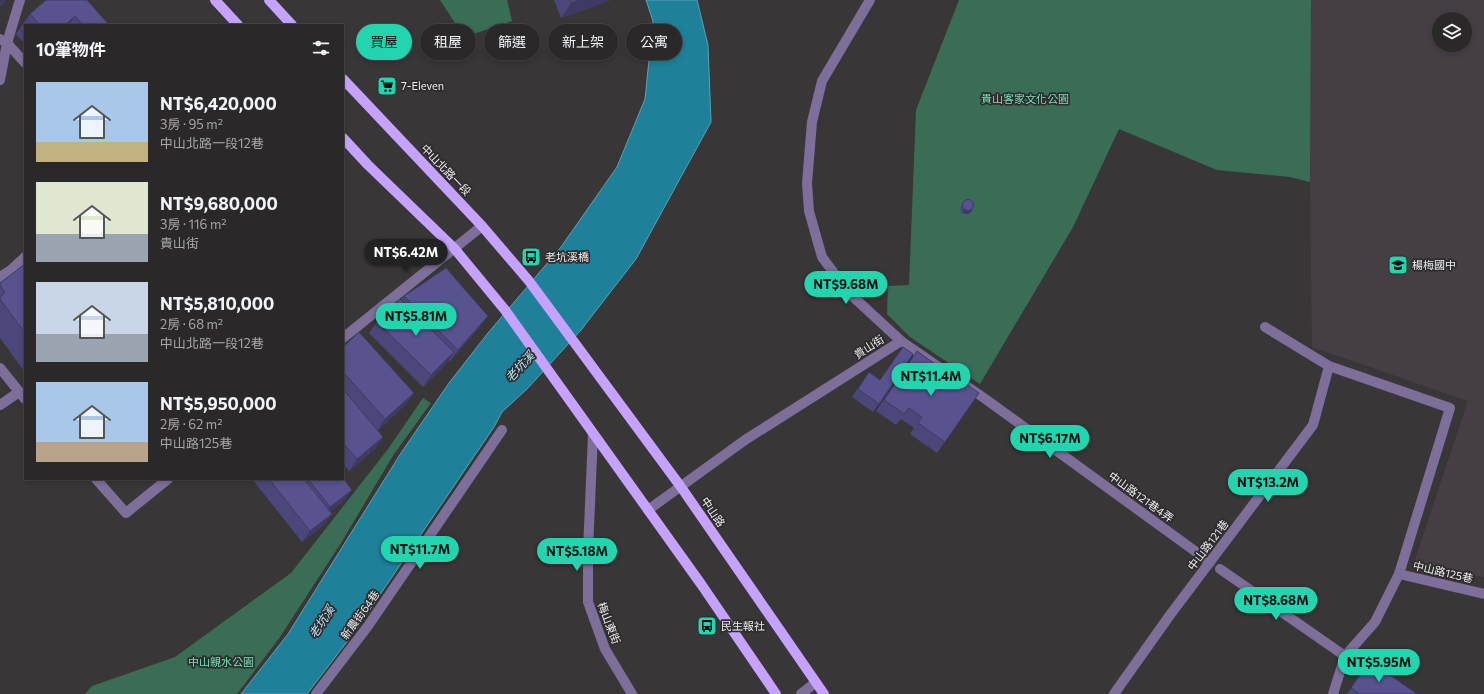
<!DOCTYPE html>
<html lang="zh-TW">
<meta charset="utf-8">
<style>
:root{--surface:#2b282a;--page:#333032;--text:#f1f3f6;--muted:#a6a6a8;--line:#474447;--accent:#22d5af}
body{margin:0;font-family:Commissioner,"Noto Sans TC",sans-serif;background:var(--page);color:var(--text);height:100vh;display:flex;flex-direction:column;font-size:15px;white-space:nowrap}
*{box-sizing:border-box;margin:0}
p{font-size:13px;color:var(--muted)}
.icon{flex:none;width:22px;height:22px;fill:none;stroke:currentColor;stroke-width:2;stroke-linecap:round;stroke-linejoin:round}
.map{position:relative;flex:1;overflow:hidden}
.details{position:absolute;left:24px;top:24px;width:320px;height:456px;display:flex;flex-direction:column;background:var(--surface);border-radius:0px;box-shadow:0 2px 6px #0003,0 0 0 1px var(--line)}
.details>*{flex:none}
.guide{position:absolute;left:356px;top:24px;width:380px;height:36px;display:flex;gap:8px}
.tools{position:absolute;left:1432px;top:12px;display:grid;gap:8px}
.tools a{display:grid;place-items:center;width:40px;height:40px;border-radius:50%;background:var(--surface);box-shadow:0 2px 6px #0003,0 0 0 1px var(--line);font-size:20px}
.price{position:absolute;translate:-50% -34px;padding:0 9px;border-radius:14px;background:var(--accent);color:#111;font-size:13px;line-height:26px;filter:drop-shadow(0 1px 2px #0008)}
.price::after{content:'';position:absolute;left:50%;top:24px;width:12px;height:9px;margin-left:-6px;background:inherit;clip-path:polygon(0 0,100% 0,50% 100%)}
.price.active{background:#222;color:#fff}
ul{padding:0;list-style:none}
li{display:flex;align-items:center;gap:12px;height:100px;padding:0 12px}
li span{display:grid;place-items:center;flex:none;width:112px;height:80px;border-radius:0px;color:#555}
li>.icon{margin-inline-start:auto}
span .icon{width:48px;height:48px;fill:#fffc;stroke-width:1}
li b{font-size:17px}
h2{display:flex;justify-content:space-between;align-items:center;height:48px;padding:0 12px;font-size:17px}
.pill{padding:0 14px;border-radius:18px;background:var(--surface);box-shadow:0 2px 6px #0003,0 0 0 1px var(--line);font-size:14px;line-height:36px}
.pill.active{background:var(--accent);color:#111}
.map>svg:first-child{display:block}
.built{fill:#453f45;fill-rule:evenodd}
.green{fill:#3a6d56}
.water{fill:#1e8099;stroke:#5da1b3}
.lines{fill:none;stroke-linecap:round;stroke-linejoin:round}
.minor{stroke:#7e6e9a;stroke-width:10}
.major{stroke:#c5a3fd;stroke-width:10}
.wall{fill:#4c477a}
.shaded-wall{fill:#3e3a63}
.building{fill:#58538e;stroke:#3e3a63}
.labels{text-anchor:middle;stroke-width:3.5;stroke-linejoin:round;paint-order:stroke}
.poi-label{font-size:11px;fill:#efeeef;stroke:#2e2c2e;text-anchor:start}
.park-label{font-size:11px;fill:#74e1b2;stroke:#2e2c2e}
.street-label{font-size:11px;fill:#efeeef;stroke:#2e2c2e}
.water-label{font-size:12px;font-style:italic;fill:#bae6f4;stroke:#2e2c2e}
</style>
<div class="map">
<svg width="1484" height="694" viewBox="0 0 1484 694">
<rect width="100%" height="100%" fill="#393638"/>
<path class="built" d="M1311 0H1484V577L1413 566 1468 401 1312 347 1310 182ZM1439 19H1465V45H1439Z"/>
<g class="green">
<polygon points="440,0 507,0 512,21 464,37"/>
<polygon points="959,0 1311,0 1310,182 1290,177 1217,170 1119,129 1073,227 980,384 910,337 887,314 888,286 909,285 916,110"/>
<polygon points="423,398 431,403 394,454 341,543 280,637 237,694 85,694 92,686 175,657 291,573 388,449"/>
</g>
<polygon class="water" points="646,0 697,0 708,45 711,122 636,259 581,330 527,389 502,412 494,427 356,630 307,694 241,694 288,634 401,453 449,383 488,333 561,247 617,167 645,99 653,21"/>
<g class="lines">
<g class="minor">
<polyline points="0,39 7,43 25,63"/>
<polyline points="0,80 7,43 20,0"/>
<polyline points="0,277 11,270 25,257"/>
<polyline points="343,338 482,226"/>
<polyline points="901,341 984,398 1210,562"/>
<polyline points="1329,366 1450,408 1399,574"/>
<polyline points="0,368 25,399"/>
<polyline points="0,405 19,392"/>
<polyline points="593,434 588,550 588,602 605,649 632,694"/>
<polyline points="96,479 126,513 168,479"/>
<polyline points="648,510 745,440 901,341 849,293 822,257 809,211 807,183 812,122 822,81 870,0"/>
<polyline points="1220,569 1345,656"/>
<polyline points="316,694 368,626 502,430"/>
<polyline points="801,694 815,683"/>
<polyline points="1114,694 1170,615 1313,425 1329,366 1265,327"/>
<polyline points="1333,694 1345,656 1375,622 1399,574 1484,594"/>
</g>
<g class="major">
<polyline points="215,0 238,25"/>
<polyline points="269,0 292,25"/>
<polyline points="343,79 482,226 529,281 681,487 824,694"/>
<polyline points="343,138 368,165 454,248 505,310 701,584 776,694"/>
</g>
</g>
<g class="wall">
<polygon points="46,0 109,25 25,25 25,44 16,34 30,14"/>
<polygon points="554,0 611,0 561,18"/>
<polygon points="964,202 973,209 970,213 967,214 962,213 960,209 961,206"/>
<polygon points="25,264 25,370 24,371 0,338 0,283"/>
<polygon points="404,296 480,327 450,361 448,360 446,364 423,387 369,333 377,322 401,300"/>
<polygon points="343,347 414,393 406,404 378,430 383,437 375,449 349,471 343,464"/>
<polygon points="917,351 933,377 944,385 979,393 937,453 910,434 914,428 901,419 896,425 876,411"/>
<polygon points="913,354 873,412 852,397 869,372 880,380"/>
<polygon points="252,479 343,479 344,501 330,512 324,525 302,542"/>
<polygon points="1370,661 1417,694 1347,694"/>
</g>
<g class="shaded-wall">
<polygon points="2,0 6,0 4,4 0,7 0,2"/>
<polygon points="580,0 611,0 561,18 571,3"/>
<polygon points="75,16 69,25 65,25"/>
<polygon points="964,209 973,209 970,213 967,214 962,213"/>
<polygon points="488,316 480,327 450,361 458,350"/>
<polygon points="454,352 446,364 423,387 431,375"/>
<polygon points="414,393 406,404 378,430 385,419"/>
<polygon points="383,437 375,449 349,471 357,459"/>
<polygon points="352,490 344,501 322,518 330,507"/>
<polygon points="332,514 324,525 302,542 310,531"/>
</g>
<g class="building">
<polygon points="46,0 87,0 109,25 83,25 75,16 65,25 40,25 30,14"/>
<polygon points="570,0 580,0 571,3"/>
<circle cx="968" cy="205" r="5.5"/>
<polygon points="25,264 25,333 0,299 0,297 5,293 0,285 0,283"/>
<polygon points="446,268 488,316 458,350 404,296"/>
<polygon points="400,299 454,352 431,375 377,322"/>
<polygon points="359,332 414,393 385,419 343,372 343,347"/>
<polygon points="903,347 913,354 879,404 858,389 869,372 880,380"/>
<polygon points="917,351 939,367 933,377 944,385 952,374 979,393 945,442 918,423 922,417 909,408 904,414 884,400"/>
<polygon points="343,389 383,437 357,459 343,443"/>
<polygon points="343,478 352,490 330,507 308,479 343,479"/>
<polygon points="269,479 304,479 332,514 310,531"/>
<polygon points="1370,661 1417,694 1360,694 1351,688"/>
</g>
<defs>
<symbol id="supermarket-square" viewBox="-11 -11 22 22"><rect x="-9" y="-9" width="18" height="18" rx="4" fill="#22d5af" stroke="#2e2c2e"/><path d="M-6-5.5h2.5l.6 2H6L4.5 2H-2.5L-4.4-4H-6ZM-1.5 3.2a1.3 1.3 0 1 0 .1 0ZM3 3.2a1.3 1.3 0 1 0 .1 0Z" fill="#111"/></symbol>
<symbol id="bus-square" viewBox="-11 -11 22 22"><rect x="-9" y="-9" width="18" height="18" rx="4" fill="#22d5af" stroke="#2e2c2e"/><path d="M-5-6H5V4H4V6H2V4H-2V6H-4V4H-5ZM-3.5-4V0h7V-4ZM-3.5 1.2v1.5H-2V1.2ZM2 1.2v1.5H3.5V1.2Z" fill="#111"/></symbol>
<symbol id="school-square" viewBox="-11 -11 22 22"><rect x="-9" y="-9" width="18" height="18" rx="4" fill="#22d5af" stroke="#2e2c2e"/><path d="M0-5L7-2L0 1L-7-2ZM-4 1L0 2.5L4 1V4Q0 6-4 4Z" fill="#111"/></symbol>
</defs>
<g fill-rule="evenodd">
<use href="#supermarket-square" x="376" y="75" width="22" height="22"/>
<use href="#bus-square" x="520" y="246" width="22" height="22"/>
<use href="#school-square" x="1387" y="254" width="22" height="22"/>
<use href="#bus-square" x="696" y="615" width="22" height="22"/>
</g>
<g class="labels">
<g class="poi-label">
<text x="401" y="90">7-Eleven</text>
<text x="545" y="261">老坑溪橋</text>
<text x="1412" y="269">楊梅國中</text>
<text x="721" y="630">民生報社</text>
</g>
<g class="park-label">
<text x="1025" y="103">貴山客家文化公園</text>
<text x="221" y="666">中山親水公園</text>
</g>
<g class="street-label">
<text transform="translate(446 170) rotate(46)" y="4">中山北路一段</text>
<text transform="translate(869 347) rotate(-33)" y="4">貴山街</text>
<text transform="translate(1141 497) rotate(36)" y="4">中山路121巷4弄</text>
<text transform="translate(713 512) rotate(56)" y="4">中山路</text>
<text transform="translate(1208 545) rotate(-53)" y="4">中山路121巷</text>
<text transform="translate(1443 572) rotate(13)" y="4">中山路125巷</text>
<text transform="translate(360 615) rotate(-54)" y="4">新農街64巷</text>
<text transform="translate(609 623) rotate(69)" y="4">梅山東街</text>
</g>
<g class="water-label">
<text transform="translate(520 367) rotate(-47)" y="4">老坑溪</text>
<text transform="translate(322 622) rotate(-57)" y="4">老坑溪</text>
</g>
</g>
</svg>
<div class="tools">
<a><svg class="icon" aria-label="layers" viewBox="0 0 24 24"><path d="M12 4l9 5-9 5-9-5zM3 14l9 5 9-5"/></svg></a>
</div>
<b class="price active" style="left:406px;top:273px">NT$6.42M</b>
<b class="price" style="left:846px;top:305px">NT$9.68M</b>
<b class="price" style="left:416px;top:337px">NT$5.81M</b>
<b class="price" style="left:931px;top:397px">NT$11.4M</b>
<b class="price" style="left:1050px;top:459px">NT$6.17M</b>
<b class="price" style="left:1268px;top:503px">NT$13.2M</b>
<b class="price" style="left:420px;top:570px">NT$11.7M</b>
<b class="price" style="left:577px;top:572px">NT$5.18M</b>
<b class="price" style="left:1276px;top:621px">NT$8.68M</b>
<b class="price" style="left:1379px;top:683px">NT$5.95M</b>
<div class="guide">
<a class="pill active">買屋</a>
<a class="pill">租屋</a>
<a class="pill">篩選</a>
<a class="pill">新上架</a>
<a class="pill">公寓</a>
</div>
<section class="details">
<h2>10筆物件<svg class="icon" aria-label="filters" viewBox="0 0 24 24"><path d="M4 7h16M4 17h16"/><circle cx="9" cy="7" r="2"/><circle cx="15" cy="17" r="2"/></svg></h2>
<ul>
<li><span style="background:linear-gradient(#a9c7e8 75%,#c2b280 0)"><svg class="icon" aria-label="home" viewBox="0 0 24 24"><path d="M3 11l9-7 9 7M6 9v11h12V9"/></svg></span><div><b>NT$6,420,000</b><p>3房 · 95 m²</p><p>中山北路一段12巷</p></div></li>
<li><span style="background:linear-gradient(#dfe7d0 65%,#9aa5b1 0)"><svg class="icon" aria-label="home" viewBox="0 0 24 24"><path d="M3 11l9-7 9 7M6 9v11h12V9"/></svg></span><div><b>NT$9,680,000</b><p>3房 · 116 m²</p><p>貴山街</p></div></li>
<li><span style="background:linear-gradient(#c9d6e8 65%,#9aa5b1 0)"><svg class="icon" aria-label="home" viewBox="0 0 24 24"><path d="M3 11l9-7 9 7M6 9v11h12V9"/></svg></span><div><b>NT$5,810,000</b><p>2房 · 68 m²</p><p>中山北路一段12巷</p></div></li>
<li><span style="background:linear-gradient(#a9c7e8 75%,#b9a48a 0)"><svg class="icon" aria-label="home" viewBox="0 0 24 24"><path d="M3 11l9-7 9 7M6 9v11h12V9"/></svg></span><div><b>NT$5,950,000</b><p>2房 · 62 m²</p><p>中山路125巷</p></div></li>
</ul>
</section>
</div>
